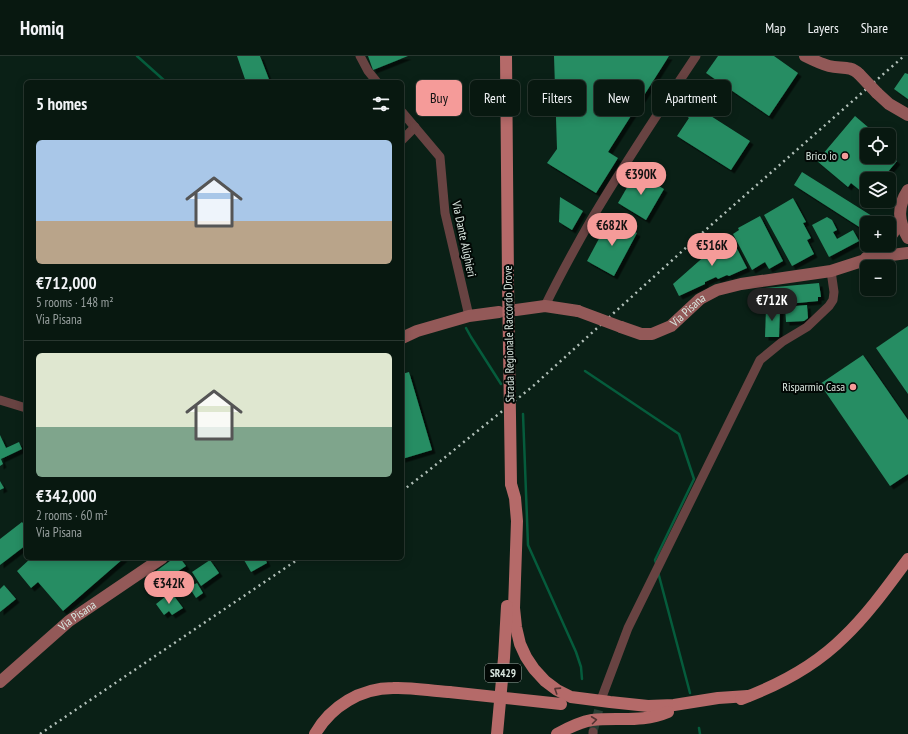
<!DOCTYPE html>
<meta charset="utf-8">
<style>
:root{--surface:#081810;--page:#16251e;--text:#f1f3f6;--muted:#98a09f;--line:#293730;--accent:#f59b99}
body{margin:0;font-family:"PT Sans Narrow",sans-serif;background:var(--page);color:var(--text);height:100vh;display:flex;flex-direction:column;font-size:15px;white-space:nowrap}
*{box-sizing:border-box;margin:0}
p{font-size:13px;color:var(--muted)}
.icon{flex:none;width:22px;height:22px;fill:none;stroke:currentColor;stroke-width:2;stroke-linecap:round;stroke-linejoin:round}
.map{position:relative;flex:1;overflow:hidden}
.details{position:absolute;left:24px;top:24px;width:380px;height:480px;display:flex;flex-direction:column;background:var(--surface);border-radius:6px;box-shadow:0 2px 10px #0003,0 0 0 1px var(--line)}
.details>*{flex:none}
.guide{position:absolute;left:416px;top:24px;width:380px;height:36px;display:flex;gap:8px}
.controls{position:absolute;left:860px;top:72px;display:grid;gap:8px}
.controls a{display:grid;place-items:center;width:36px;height:36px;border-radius:6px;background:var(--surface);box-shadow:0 2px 10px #0003,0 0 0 1px var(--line);font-size:20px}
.price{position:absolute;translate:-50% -34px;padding:0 9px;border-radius:14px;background:var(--accent);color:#111;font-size:13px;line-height:26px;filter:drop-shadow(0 1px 2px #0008)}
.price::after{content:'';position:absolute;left:50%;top:24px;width:12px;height:9px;margin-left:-6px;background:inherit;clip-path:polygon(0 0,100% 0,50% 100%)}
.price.current{background:#222;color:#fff}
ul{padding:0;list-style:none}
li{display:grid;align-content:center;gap:8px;height:212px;padding:0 12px}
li+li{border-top:1px solid var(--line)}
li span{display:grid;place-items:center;height:124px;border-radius:6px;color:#555}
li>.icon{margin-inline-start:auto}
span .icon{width:72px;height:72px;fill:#fffc;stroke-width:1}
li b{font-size:17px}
h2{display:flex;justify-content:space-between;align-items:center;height:48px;padding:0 12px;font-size:17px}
.tag{padding:0 14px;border-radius:6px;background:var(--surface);box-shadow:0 2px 10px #0003,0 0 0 1px var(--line);font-size:14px;line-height:36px}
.tag.current{background:var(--accent);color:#111}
header{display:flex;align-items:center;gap:24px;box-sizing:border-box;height:56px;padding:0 20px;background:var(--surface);border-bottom:1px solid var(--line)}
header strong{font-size:19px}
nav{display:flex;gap:22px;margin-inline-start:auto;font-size:14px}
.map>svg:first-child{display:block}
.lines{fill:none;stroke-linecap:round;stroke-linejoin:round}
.stream{stroke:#055c3c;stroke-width:2.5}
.building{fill:#278d63;filter:url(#shadow)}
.street-tunnel{stroke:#293e34;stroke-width:9;stroke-dasharray:9 4.5;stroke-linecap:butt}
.street{stroke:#684342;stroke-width:9}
.secondary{stroke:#935958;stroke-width:12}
.primary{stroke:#b56a69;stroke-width:12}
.rail{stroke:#b3c1ba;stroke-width:2.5;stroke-dasharray:2 4;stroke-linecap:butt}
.secondary-bridge{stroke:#935958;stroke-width:12}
.primary-bridge{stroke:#b56a69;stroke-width:12}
.oneway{stroke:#533432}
.poi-dot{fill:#f59b99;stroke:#020805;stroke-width:1.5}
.labels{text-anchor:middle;stroke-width:4;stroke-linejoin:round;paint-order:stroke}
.shield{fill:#020805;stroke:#98a39e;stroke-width:1}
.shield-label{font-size:11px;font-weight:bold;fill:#d9e6df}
.poi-label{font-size:12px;fill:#d9e6df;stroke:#020805;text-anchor:end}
.street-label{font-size:12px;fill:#d9e6df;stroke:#020805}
</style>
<header>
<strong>Homiq</strong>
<nav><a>Map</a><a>Layers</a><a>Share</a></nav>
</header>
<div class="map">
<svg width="908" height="678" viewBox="0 0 908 678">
<defs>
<filter id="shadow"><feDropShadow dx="3.5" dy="3.5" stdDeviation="0" flood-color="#0009"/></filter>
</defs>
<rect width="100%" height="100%" fill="#0a2016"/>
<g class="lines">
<g class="stream">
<polyline points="137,0 166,26"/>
<polyline points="466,272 471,281 501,328"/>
<polyline points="585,315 679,378 694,423 655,504 656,507"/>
<polyline points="523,358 528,489 576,596 581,611 582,623"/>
<polyline points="658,516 690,637"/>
<polyline points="699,672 700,678"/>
</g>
</g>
<g class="building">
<polygon points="237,0 260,0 270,26 246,26"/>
<polygon points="368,0 408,0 373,14"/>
<polygon points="554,0 669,0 608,96 618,102 596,137 547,107 557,93"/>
<polygon points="718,0 774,0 798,17 769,60 706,17"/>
<polygon points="905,17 908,18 908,43 894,33"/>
<polygon points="692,48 750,85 731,114 677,80 689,62 685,59"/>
<polygon points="855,60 869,72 864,77 867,80 867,101 889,101 889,98 897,105 882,123 867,123 867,140 851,127 848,131 817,105"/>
<polygon points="636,116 664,133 646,164 618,147"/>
<polygon points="802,116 872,160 868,167 867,167 867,169 864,174 794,129"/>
<polygon points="560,141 583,155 572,174 559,166"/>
<polygon points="793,142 806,166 803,167 811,182 807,184 814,198 792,210 764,159"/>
<polygon points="760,160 783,205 769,213 765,206 752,214 733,178 739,174 738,172"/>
<polygon points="827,161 832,164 837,174 833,176 837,183 853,174 859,185 829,201 812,169"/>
<polygon points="610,162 637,177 614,220 587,205"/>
<polygon points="730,179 747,212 729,220 727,219 718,223 716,221 705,226 705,228 679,240 673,228 716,190"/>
<polygon points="819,227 821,241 818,241 818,245 767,250 765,232"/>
<polygon points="807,249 808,262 804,265 786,266 785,251"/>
<polygon points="766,252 780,252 779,281 765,281"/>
<polygon points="908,270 908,338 876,292"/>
<polygon points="863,299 908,364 908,418 890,430 820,328"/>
<polygon points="409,316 432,394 402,403 402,318"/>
<polygon points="0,379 6,392 19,386 22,393 1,403 3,408 0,410"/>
<polygon points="0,425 4,432 0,434"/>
<polygon points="22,466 26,471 26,489 0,509 0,483"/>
<polygon points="31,502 124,502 63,555 38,526 31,532 17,515"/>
<polygon points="174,502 180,502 186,510 168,522 165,518 159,522 155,516"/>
<polygon points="248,502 265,502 267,507 251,516 244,504"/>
<polygon points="210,504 219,517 201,530 192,516"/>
<polygon points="197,527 203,537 196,542 189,531"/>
<polygon points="4,529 16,543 0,556 0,533"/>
<polygon points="171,536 183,552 172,559 169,555 164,559 156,548"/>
</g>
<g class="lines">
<polyline class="street-tunnel" points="593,676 602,641"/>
<g class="street">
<polyline points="360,0 368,15 377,26"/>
<polyline points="402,56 440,101 445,157 469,260"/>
<polyline points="402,84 415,71"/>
<path d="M545 250C559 221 575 192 591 164 624 108 660 54 696 0"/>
<polyline points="0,344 26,352"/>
<polyline points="602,641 628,572 760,304 782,286 807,271 829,250 833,244 834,236 831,215"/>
<polyline points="593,678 593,676"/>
</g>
<g class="secondary">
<path d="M805 0C813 4 821 8 829 10 841 13 850 9 859 18"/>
<polyline points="877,37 889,48 908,59"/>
<path d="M908 134C897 151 898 165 908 182"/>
<polyline points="889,183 895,174 900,163"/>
<polyline points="866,202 883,189"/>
<polyline points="516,254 545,250 578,255"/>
<path id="s1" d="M621 271 641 278H652L671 270 700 243 717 234 741 228 831 215 862 205 883 200 908 197"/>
<polyline points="402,282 417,275 469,260 499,256"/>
<path id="s2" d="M0 626 69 565 162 502"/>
</g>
<g class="primary">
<polyline points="506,0 508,224"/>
<polyline points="511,428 515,442 517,465 514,552 516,571 520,588 526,601 534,613 545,625 557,634 571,641 610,646 648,650 674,649 718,642 748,640"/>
<path d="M741 643C779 629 815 610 844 581 868 558 888 530 908 503"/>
<path d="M315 678C331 650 361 632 393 632 412 631 430 635 449 636"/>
<polyline points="497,678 504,602 507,550"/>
<path d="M557 678C568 672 580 666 592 664 619 661 642 667 668 656"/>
</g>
<g class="rail">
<polyline points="402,435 428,415 532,331 710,170 904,0"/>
<polyline points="40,678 300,502"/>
</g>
<g class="secondary-bridge">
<polyline points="859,18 877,37"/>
<polyline points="578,255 621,271"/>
</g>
<g class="primary-bridge">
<polyline points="508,224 511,428"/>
<polyline points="449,636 561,648"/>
</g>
</g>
<defs><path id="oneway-chevron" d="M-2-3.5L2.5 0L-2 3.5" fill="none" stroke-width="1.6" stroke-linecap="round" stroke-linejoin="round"/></defs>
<g class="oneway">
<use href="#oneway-chevron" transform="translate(557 634) rotate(-147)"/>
<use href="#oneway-chevron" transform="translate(594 664) rotate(-7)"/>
</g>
<g class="poi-dot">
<circle cx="845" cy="100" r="4"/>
<circle cx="853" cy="331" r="4"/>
</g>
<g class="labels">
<rect class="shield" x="485" y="608" width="36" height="18" rx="3"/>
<g class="shield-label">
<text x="503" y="621">SR429</text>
</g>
<g class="poi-label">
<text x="837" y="104">Brico io</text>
<text x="845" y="335">Risparmio Casa</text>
</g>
<g class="street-label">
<text transform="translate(464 183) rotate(78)" y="4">Via Dante Alighieri</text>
<text dy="4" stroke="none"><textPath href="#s1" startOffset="76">Via Pisana</textPath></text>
<text transform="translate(509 278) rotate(-91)" y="4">Strada Regionale Raccordo Drove</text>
<text dy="4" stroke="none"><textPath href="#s2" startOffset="102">Via Pisana</textPath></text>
</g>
</g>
</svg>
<div class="controls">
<a><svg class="icon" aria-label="locate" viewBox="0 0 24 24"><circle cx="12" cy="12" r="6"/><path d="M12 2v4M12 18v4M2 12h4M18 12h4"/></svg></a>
<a><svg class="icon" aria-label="layers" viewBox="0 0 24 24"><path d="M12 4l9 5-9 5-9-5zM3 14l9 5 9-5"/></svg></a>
<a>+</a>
<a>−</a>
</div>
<b class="price" style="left:641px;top:140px">€390K</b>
<b class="price" style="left:612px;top:191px">€682K</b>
<b class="price" style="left:712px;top:211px">€516K</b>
<b class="price current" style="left:772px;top:266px">€712K</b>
<b class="price" style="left:169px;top:549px">€342K</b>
<div class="guide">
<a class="tag current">Buy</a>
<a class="tag">Rent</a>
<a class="tag">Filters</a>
<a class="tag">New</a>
<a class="tag">Apartment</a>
</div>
<section class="details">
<h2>5 homes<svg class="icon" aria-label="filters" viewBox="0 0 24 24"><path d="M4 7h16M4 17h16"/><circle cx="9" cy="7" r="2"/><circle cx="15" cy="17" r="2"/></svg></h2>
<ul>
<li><span style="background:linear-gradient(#a9c7e8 65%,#b9a48a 0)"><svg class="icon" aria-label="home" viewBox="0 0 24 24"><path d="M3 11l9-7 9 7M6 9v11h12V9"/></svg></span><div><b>€712,000</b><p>5 rooms · 148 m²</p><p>Via Pisana</p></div></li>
<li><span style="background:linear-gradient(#dfe7d0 60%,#7fa58c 0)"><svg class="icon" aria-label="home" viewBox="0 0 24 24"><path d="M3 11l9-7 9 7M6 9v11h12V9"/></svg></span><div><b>€342,000</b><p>2 rooms · 60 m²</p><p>Via Pisana</p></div></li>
</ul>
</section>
</div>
